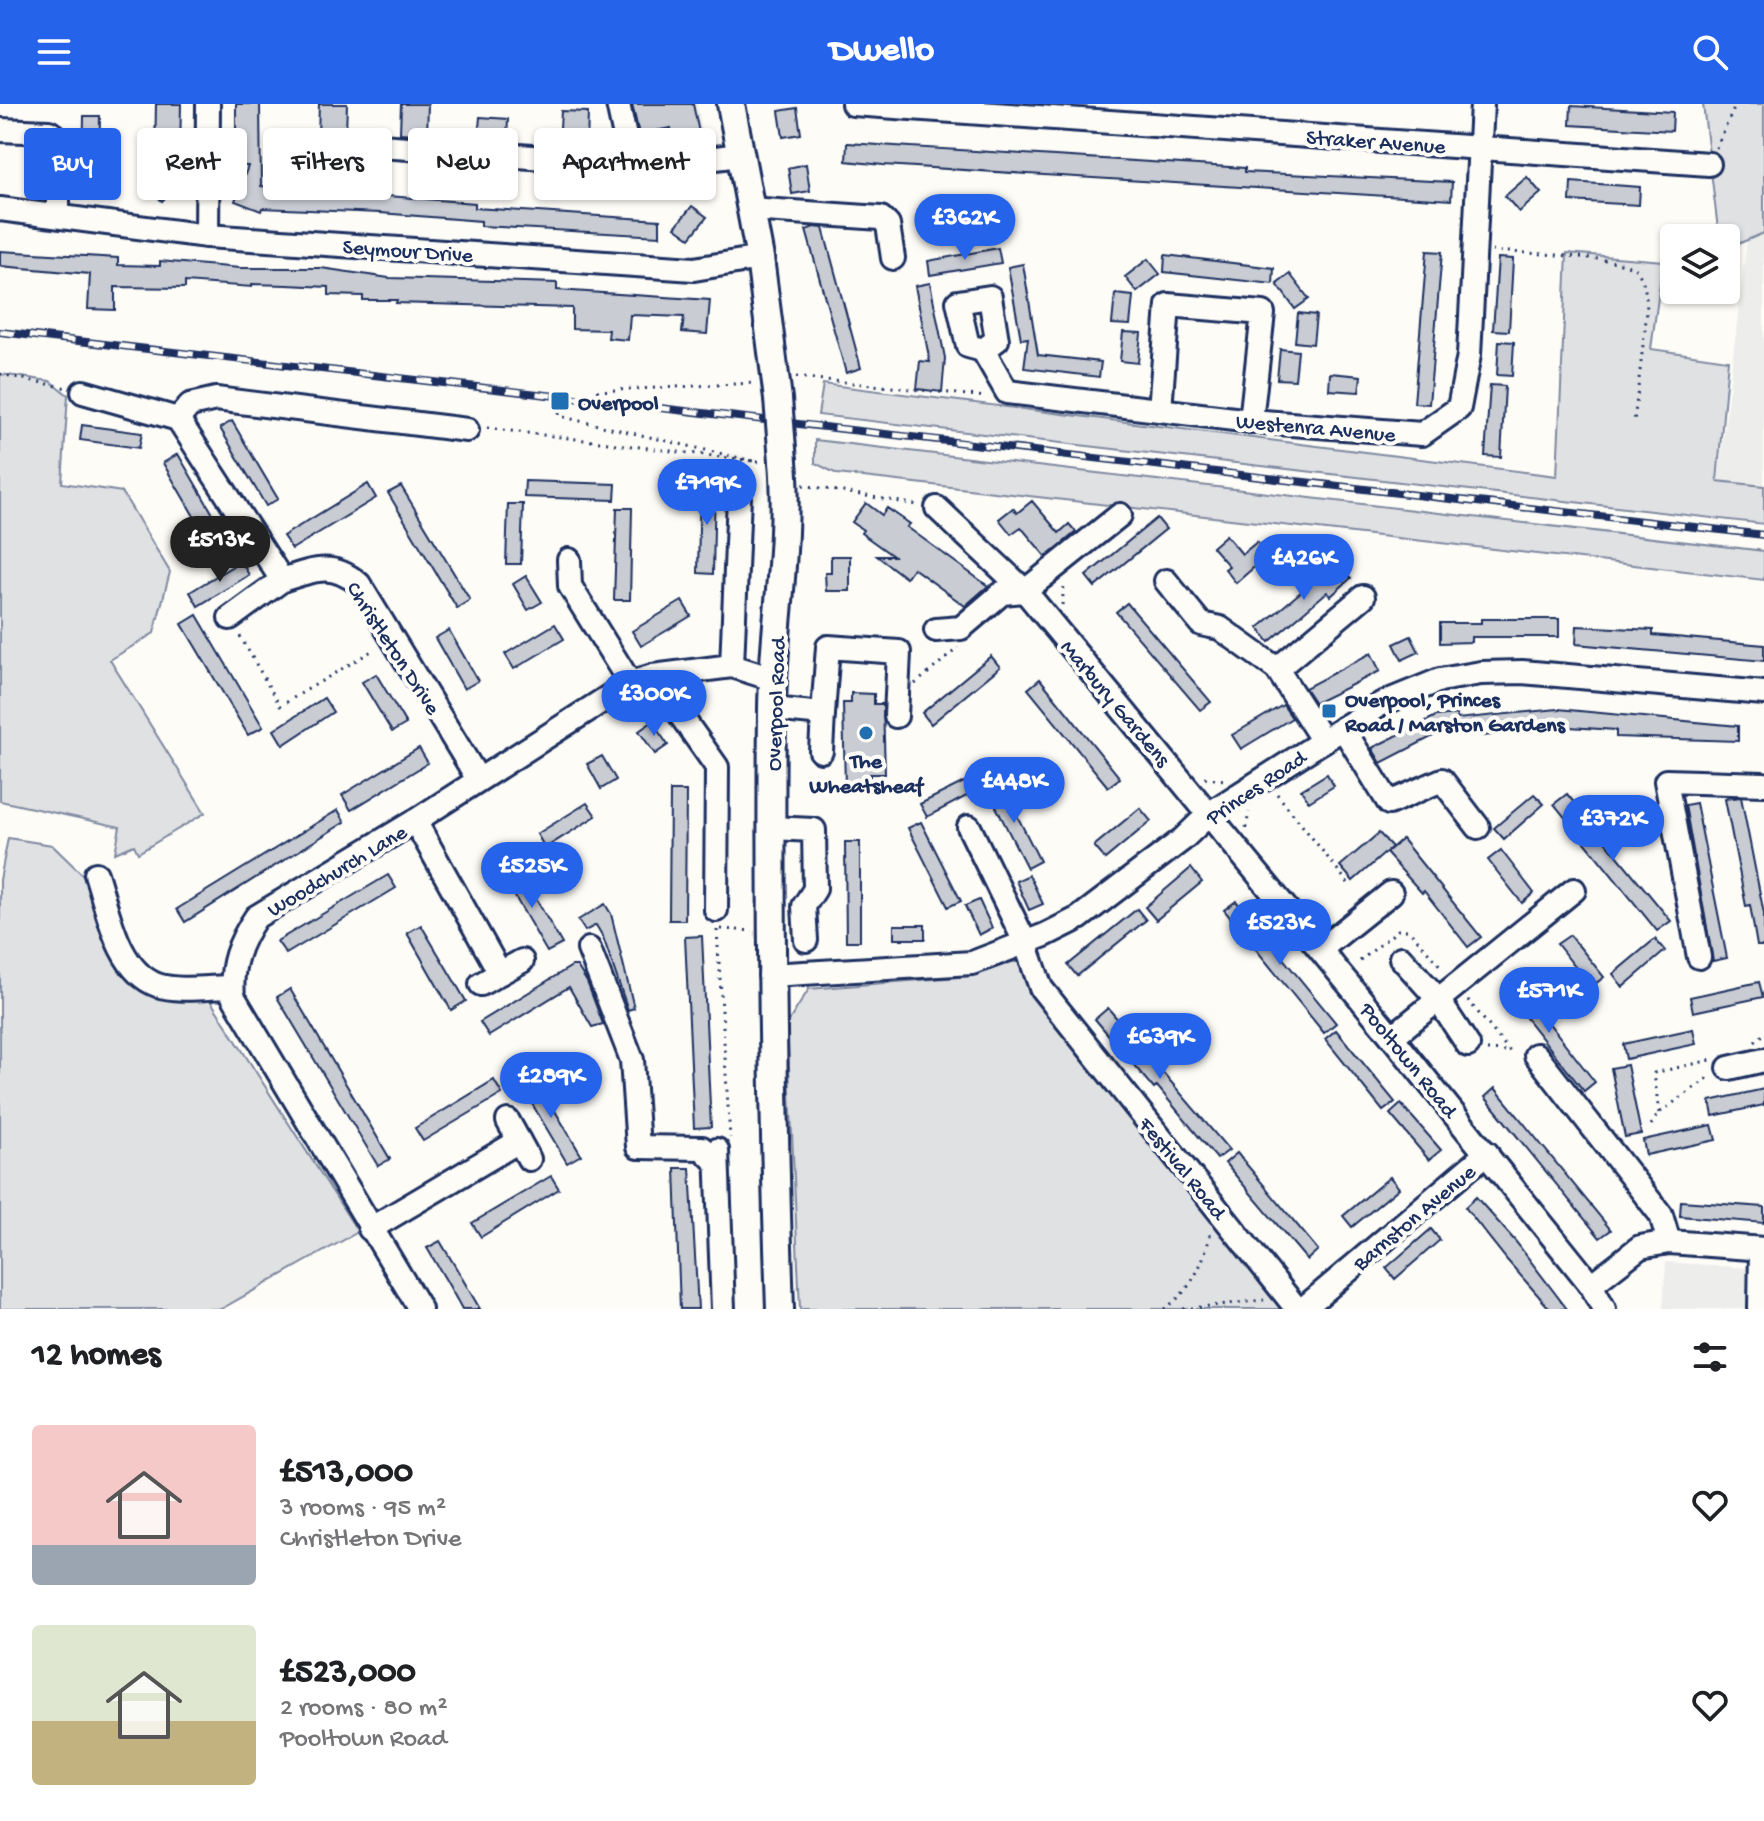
<!DOCTYPE html>
<meta charset="utf-8">
<style>
:root{--surface:#fff;--page:#f6f6f6;--text:#202124;--muted:#757577;--accent:#2563eb}
body{margin:0;font-family:"Gochi Hand",sans-serif;background:var(--page);color:var(--text);height:100vh;display:flex;flex-direction:column;font-size:30px;white-space:nowrap}
*{box-sizing:border-box;margin:0}
p{font-size:26px;color:var(--muted)}
.icon{flex:none;width:44px;height:44px;fill:none;stroke:currentColor;stroke-width:2;stroke-linecap:round;stroke-linejoin:round}
.map{position:relative;height:1205px;overflow:hidden}
.drawer{display:flex;flex-direction:column;background:var(--surface);flex:1}
.drawer>*{flex:none}
.guide{position:absolute;left:24px;top:24px;width:800px;height:72px;display:flex;gap:16px}
.controls{position:absolute;left:1660px;top:120px;display:grid;gap:16px}
.controls a{display:grid;place-items:center;width:80px;height:80px;border-radius:8px;background:var(--surface);box-shadow:0 2px 6px #0004;font-size:40px}
.price{position:absolute;translate:-50% -68px;padding:0 18px;border-radius:28px;background:var(--accent);color:#fff;font-size:26px;line-height:52px;filter:drop-shadow(0 2px 4px #0008)}
.price::after{content:'';position:absolute;left:50%;top:48px;width:24px;height:18px;margin-left:-12px;background:inherit;clip-path:polygon(0 0,100% 0,50% 100%)}
.price.selected{background:#222;color:#fff}
ul{padding:0;list-style:none}
li{display:flex;align-items:center;gap:24px;height:200px;padding:0 32px}
li span{display:grid;place-items:center;flex:none;width:224px;height:160px;border-radius:8px;color:#555}
li>.icon{margin-inline-start:auto}
span .icon{width:96px;height:96px;fill:#fffc;stroke-width:1}
li b{font-size:34px}
h2{display:flex;justify-content:space-between;align-items:center;height:96px;padding:0 32px;font-size:34px}
.chip{padding:0 28px;border-radius:8px;background:var(--surface);box-shadow:0 2px 6px #0004;font-size:28px;line-height:72px}
.chip.selected{background:var(--accent);color:#fff}
header{display:flex;justify-content:space-between;align-items:center;height:104px;padding:0 32px;background:var(--accent);color:#fff;font-size:36px;font-weight:700}
.map>svg:first-child{display:block}
.built{fill:#edeeec}
.green{fill:#e0e1e3;stroke:#7e88a0;stroke-width:2}
.building{fill:#c9ccd3;stroke:#1b2f5e;stroke-width:2}
.lines{fill:none;stroke-linecap:round;stroke-linejoin:round}
.minor-casing{stroke:#1b2f5e;stroke-width:28}
.major-casing{stroke:#1b2f5e;stroke-width:32}
.path{stroke:#1b2f5e;stroke-width:3;stroke-dasharray:2 6;stroke-linecap:butt}
.minor{stroke:#fdfcf7;stroke-width:22}
.major{stroke:#fdfcf7;stroke-width:26}
.rail-casing{stroke:#1b2f5e;stroke-width:8}
.rail{stroke:#fdfcf7;stroke-width:5;stroke-dasharray:15;stroke-linecap:butt}
.major-bridge-casing{stroke:#1b2f5e;stroke-width:32;stroke-linecap:butt}
.major-bridge{stroke:#fdfcf7;stroke-width:26}
.poi-dot{fill:#1f6fb2;stroke:#fdfcf7;stroke-width:3}
.labels{text-anchor:middle;stroke-width:8;stroke-linejoin:round;paint-order:stroke}
.street-label{font-size:22px;fill:#1b2f5e;stroke:#fdfcf7}
.poi-label{font-size:22px;font-weight:bold;fill:#1b2f5e;stroke:#fdfcf7;text-anchor:start}
</style>
<header><svg class="icon" aria-label="menu" viewBox="0 0 24 24"><path d="M4 6h16M4 12h16M4 18h16"/></svg>Dwello<svg class="icon" aria-label="search" viewBox="0 0 24 24"><circle cx="10" cy="10" r="6"/><path d="M15 15l6 6"/></svg></header>
<div class="map">
<svg width="1764" height="1205" viewBox="0 0 1764 1205">
<rect width="100%" height="100%" fill="#fdfcf7"/>
<filter id="ink" filterUnits="userSpaceOnUse"><feTurbulence type="fractalNoise" baseFrequency=".0125" numOctaves="2"/><feDisplacementMap in="SourceGraphic" scale="16" xChannelSelector="R" yChannelSelector="G"/><feConvolveMatrix kernelMatrix="1 2 1 2 8 2 1 2 1" color-interpolation-filters="sRGB"/></filter>
<g filter="url(#ink)">
<g class="built">
<polygon points="629,0 697,0 706,48 662,52 636,38"/>
<polygon points="1764,129 1764,382 1718,377 1747,136"/>
<polygon points="1666,1158 1764,1165 1764,1205 1663,1205"/>
</g>
<g class="green">
<polygon points="1703,0 1764,0 1764,129 1726,145 1726,134 1719,134"/>
<polygon points="1567,149 1663,157 1651,245 1728,256 1717,377 1764,382 1764,420 818,311 823,280 1557,372"/>
<polygon points="0,270 50,277 68,291 62,379 122,388 170,468 154,529 110,556 205,709 138,749 134,741 115,749 120,723 0,697"/>
<polygon points="815,336 1764,447 1764,476 837,370 815,359"/>
<polygon points="8,734 52,741 86,774 124,869 159,894 210,896 358,1128 221,1205 0,1205 0,776"/>
<polygon points="1012,858 1022,858 1288,1205 800,1205 787,920 809,885 971,872"/>
</g>
<g class="building">
<polygon points="156,0 181,0 180,52 155,52"/>
<polygon points="236,0 260,0 261,82 294,84 293,89 375,91 475,99 475,104 660,116 660,132 481,122 481,117 380,109 262,104 261,107 235,97 248,62 236,62"/>
<polygon points="319,0 347,0 346,28 341,33 318,32"/>
<polygon points="401,0 428,0 427,31 400,29"/>
<polygon points="632,0 693,0 701,38 675,43 671,24 639,30"/>
<polygon points="1571,2 1673,8 1672,27 1570,21"/>
<polygon points="797,4 801,30 783,33 779,7"/>
<polygon points="561,7 588,8 587,43 559,41"/>
<polygon points="84,12 100,12 99,73 83,72"/>
<polygon points="480,13 508,15 507,37 478,35"/>
<polygon points="847,39 1245,64 1245,68 1452,78 1451,96 883,61 846,57"/>
<polygon points="154,56 179,79 162,97 143,80 154,68"/>
<polygon points="806,60 810,87 792,90 788,64"/>
<polygon points="1527,73 1541,89 1519,108 1505,92"/>
<polygon points="1571,78 1640,83 1639,101 1570,97"/>
<polygon points="692,102 707,113 690,134 675,123"/>
<polygon points="814,123 823,124 861,264 846,269 806,126"/>
<polygon points="998,144 1001,159 930,171 928,157"/>
<polygon points="0,147 118,154 118,161 160,162 160,157 240,164 321,164 389,174 557,179 557,186 710,196 707,230 682,228 684,213 630,211 628,236 608,234 609,226 572,225 572,204 396,199 397,196 363,196 363,192 329,191 329,183 287,181 252,180 252,183 185,178 185,184 115,183 115,206 88,205 90,170 0,162"/>
<polygon points="1427,147 1442,148 1429,300 1414,299"/>
<polygon points="1165,151 1274,164 1273,180 1164,168"/>
<polygon points="1498,154 1513,155 1509,227 1493,226"/>
<polygon points="1148,155 1160,170 1137,188 1125,173"/>
<polygon points="1023,160 1038,251 1101,258 1099,273 1024,264 1028,234 1021,235 1008,163"/>
<polygon points="1290,170 1309,195 1295,205 1277,180"/>
<polygon points="930,179 945,254 942,288 917,285 920,257 930,258 915,182"/>
<polygon points="1115,190 1133,192 1130,221 1112,220"/>
<polygon points="1298,209 1316,211 1313,240 1295,238"/>
<polygon points="1123,228 1141,229 1138,259 1120,257"/>
<polygon points="1499,237 1514,238 1512,272 1497,271"/>
<polygon points="1280,245 1298,247 1295,276 1277,275"/>
<polygon points="1330,269 1361,272 1359,288 1329,286"/>
<polygon points="1490,281 1505,282 1501,353 1485,352"/>
<polygon points="232,317 278,395 266,402 220,324"/>
<polygon points="82,321 142,329 139,344 80,336"/>
<polygon points="178,350 224,429 209,438 163,359"/>
<polygon points="525,377 616,380 615,396 524,393"/>
<polygon points="700,377 715,377 713,470 698,469"/>
<polygon points="368,380 376,394 292,445 283,432"/>
<polygon points="401,382 470,496 457,504 388,389"/>
<polygon points="1032,397 1059,429 1069,420 1076,428 1046,453 1021,423 1011,430 999,415 1013,404 1017,409"/>
<polygon points="866,399 882,411 887,404 910,420 907,423 988,482 965,502 913,464 906,474 877,452 893,452 861,429 863,426 852,418"/>
<polygon points="508,400 523,400 521,460 506,460"/>
<polygon points="617,404 632,404 630,496 614,496"/>
<polygon points="1157,414 1166,425 1095,483 1086,472"/>
<polygon points="1226,431 1242,450 1257,438 1268,451 1236,479 1225,465 1229,462 1212,443"/>
<polygon points="831,452 850,452 850,487 826,487 825,469 831,469"/>
<polygon points="241,457 249,471 198,502 190,488"/>
<polygon points="1339,462 1351,474 1331,492 1327,488 1269,538 1258,524 1329,464 1333,468"/>
<polygon points="526,472 542,498 528,506 513,480"/>
<polygon points="682,497 691,512 641,542 632,527"/>
<polygon points="1127,499 1211,598 1200,606 1116,508"/>
<polygon points="197,511 263,623 248,631 182,520"/>
<polygon points="1481,515 1559,515 1559,533 1471,533 1471,538 1440,539 1440,519 1481,519"/>
<polygon points="555,520 564,535 514,565 505,550"/>
<polygon points="1577,522 1653,526 1653,531 1764,541 1764,557 1576,540"/>
<polygon points="449,526 478,577 464,585 435,534"/>
<polygon points="1411,532 1419,548 1402,556 1394,540"/>
<polygon points="1371,549 1380,567 1315,599 1305,584"/>
<polygon points="991,552 1000,563 931,620 922,609"/>
<polygon points="376,570 406,620 392,628 362,578"/>
<polygon points="1040,575 1120,674 1108,683 1028,585"/>
<polygon points="851,589 874,590 874,600 883,600 885,670 870,670 870,682 845,682 843,599 851,599"/>
<polygon points="324,594 333,608 283,641 274,626"/>
<polygon points="1283,601 1292,614 1241,645 1232,631"/>
<polygon points="1558,605 1738,622 1738,637 1616,633 1616,626 1569,623 1483,632 1482,626 1437,630 1381,659 1372,644 1436,612 1457,610 1457,615"/>
<polygon points="652,618 668,641 655,650 639,627"/>
<polygon points="419,644 428,659 351,706 342,691"/>
<polygon points="602,652 616,676 601,685 587,660"/>
<polygon points="1327,670 1334,682 1309,698 1301,686"/>
<polygon points="974,673 980,685 927,713 920,700"/>
<polygon points="1000,678 1040,757 1027,764 987,685"/>
<polygon points="670,687 686,687 685,816 669,816"/>
<polygon points="1534,690 1544,700 1504,735 1494,724"/>
<polygon points="1567,690 1671,817 1657,827 1554,700"/>
<polygon points="1741,693 1764,810 1764,842 1757,842 1750,801 1746,802 1725,695"/>
<polygon points="587,699 596,712 545,744 537,730"/>
<polygon points="1696,699 1727,854 1713,857 1685,701"/>
<polygon points="1140,704 1151,717 1105,755 1094,742"/>
<polygon points="338,706 345,718 185,818 177,805"/>
<polygon points="921,718 961,797 948,803 908,724"/>
<polygon points="1379,729 1392,743 1353,777 1340,762"/>
<polygon points="1402,735 1481,833 1468,843 1424,787 1422,789 1386,749"/>
<polygon points="845,738 860,738 860,837 846,837"/>
<polygon points="1501,746 1534,789 1522,799 1488,756"/>
<polygon points="518,764 562,840 547,848 503,772"/>
<polygon points="1191,764 1202,778 1156,816 1145,803"/>
<polygon points="388,771 396,784 286,850 277,837"/>
<polygon points="1029,771 1043,800 1029,806 1016,777"/>
<polygon points="979,796 992,824 979,831 965,802"/>
<polygon points="1236,797 1336,919 1324,929 1224,806"/>
<polygon points="605,800 611,810 634,904 628,906 603,833 596,821 585,827 578,816"/>
<polygon points="1137,805 1146,816 1077,872 1068,861"/>
<polygon points="421,821 466,897 451,906 407,829"/>
<rect x="894" y="821" width="31" height="14"/>
<polygon points="1570,831 1604,873 1591,883 1557,840"/>
<polygon points="702,832 711,1023 694,1024 685,833"/>
<polygon points="1655,835 1665,847 1623,883 1613,870"/>
<polygon points="572,862 577,862 587,878 603,920 592,923 569,883 489,932 480,918"/>
<polygon points="1515,876 1595,978 1584,987 1503,885"/>
<polygon points="1759,878 1763,893 1693,908 1690,893"/>
<polygon points="290,885 390,1055 378,1062 277,893"/>
<polygon points="1108,904 1229,1046 1217,1055 1157,982 1154,985 1095,915"/>
<polygon points="1693,925 1696,940 1626,955 1623,940"/>
<polygon points="1336,926 1395,998 1383,1007 1325,935"/>
<polygon points="1627,961 1641,1030 1625,1033 1611,964"/>
<polygon points="535,973 581,1051 567,1059 521,981"/>
<polygon points="494,976 502,990 423,1037 415,1024"/>
<polygon points="1495,984 1611,1126 1600,1134 1485,993"/>
<polygon points="1764,985 1764,1001 1713,1012 1710,997"/>
<polygon points="1401,1000 1441,1046 1429,1056 1390,1010"/>
<polygon points="1712,1021 1716,1036 1646,1051 1643,1036"/>
<polygon points="1237,1049 1318,1146 1307,1156 1225,1059"/>
<polygon points="675,1064 690,1064 698,1205 680,1205"/>
<polygon points="551,1072 559,1085 481,1133 472,1119"/>
<polygon points="1390,1073 1399,1084 1352,1123 1343,1112"/>
<polygon points="1476,1093 1516,1138 1567,1205 1550,1205 1507,1156 1465,1103"/>
<polygon points="1681,1097 1764,1103 1764,1119 1680,1112"/>
<polygon points="1431,1125 1440,1136 1395,1175 1386,1164"/>
<polygon points="440,1137 455,1162 480,1205 462,1205 447,1178 427,1144"/>
</g>
<g class="lines">
<defs>
<g id="minor">
<polyline points="618,0 628,47"/>
<polyline points="853,0 1709,60"/>
<polyline points="0,26 49,28 58,34 58,110"/>
<polyline points="353,40 601,58 633,45 667,60 740,51"/>
<polyline points="0,105 207,132 694,165 760,154"/>
<polyline points="750,105 881,114 888,121 893,154"/>
<polyline points="207,132 208,0"/>
<polygon points="990,193 997,236 983,246 968,242 958,198"/>
<polyline points="983,246 1007,288 1251,317 1422,330 1459,304 1469,251 1482,0"/>
<polyline points="83,288 178,315"/>
<polyline points="1160,306 1168,201 1263,209 1251,317"/>
<path d="M467 326 216 295 190 301 178 315 282 476C313 466 332 457 359 480L478 675"/>
<polyline points="937,404 1025,487 1392,933 1591,1181 1604,1205"/>
<polyline points="569,456 570,482 630,579"/>
<polyline points="1166,477 1201,520 1220,524 1277,565 1323,637"/>
<polyline points="230,514 282,476"/>
<polyline points="936,526 961,524 1002,489 1025,487 1120,411"/>
<polyline points="732,562 739,392"/>
<polyline points="1277,565 1363,493"/>
<polyline points="653,572 717,663 716,806"/>
<polyline points="772,605 823,610 821,647"/>
<polyline points="823,610 828,543 899,548 896,612"/>
<polyline points="1343,624 1389,699 1442,676 1478,723"/>
<polyline points="415,717 500,869 522,857"/>
<polyline points="969,723 1025,838 1041,884 1297,1205"/>
<polyline points="771,724 814,726 815,785 804,802 806,836"/>
<path d="M96 770C108 806 117 866 157 881 178 888 210 883 232 883"/>
<polyline points="589,845 632,956 638,1043 702,1044 717,1059"/>
<polyline points="1321,845 1391,789"/>
<polyline points="1699,853 1666,677 1764,680"/>
<polyline points="1401,854 1437,894 1468,941"/>
<polyline points="770,871 972,859 1045,831 1079,814 1183,735 1210,709 1381,600 1440,576 1481,569 1522,568 1764,589"/>
<polyline points="481,880 500,869"/>
<polyline points="1392,933 1574,786"/>
<polyline points="1536,951 1661,1111 1669,1138"/>
<polyline points="1729,964 1764,956"/>
<polyline points="508,1017 529,1055"/>
<polyline points="717,1046 723,1205"/>
<polyline points="370,1125 519,1037"/>
<polyline points="1591,1181 1640,1143 1669,1138 1764,1145"/>
<path d="M420 1205 233 892C230 862 239 838 256 813L415 717 630 579 653 572 732 562 773 575"/>
<polyline points="1303,1205 1487,1049"/>
<polyline points="1760,1205 1761,1145"/>
</g>
<g id="major">
<polyline points="731,0 760,154 778,295"/>
<path d="M780 1205C773 1005 770 805 772 605 773 522 790 439 783 357"/>
</g>
</defs>
<use href="#minor" class="minor-casing"/>
<use href="#major" class="major-casing"/>
<g class="path">
<polyline points="1716,44 1736,0"/>
<path d="M1492 147C1518 149 1620 152 1635 165 1646 176 1646 193 1647 207L1634 318"/>
<polyline points="0,270 67,284"/>
<polyline points="796,273 987,293"/>
<polyline points="597,287 754,279"/>
<polyline points="559,309 559,312 753,357"/>
<polyline points="487,324 761,358"/>
<polyline points="739,374 740,358"/>
<polyline points="803,381 918,401"/>
<polyline points="1062,501 1064,481"/>
<polyline points="240,532 280,602 375,545"/>
<polyline points="915,580 958,544"/>
<polyline points="1205,674 1225,676"/>
<polyline points="1277,690 1348,779"/>
<polyline points="1246,724 1249,708"/>
<polyline points="721,825 753,827"/>
<polyline points="717,826 730,1034"/>
<polyline points="1360,857 1398,826 1409,826 1443,865"/>
<polyline points="1468,896 1511,949"/>
<polyline points="1755,938 1764,930"/>
<polyline points="1487,946 1507,947"/>
<polyline points="1659,1009 1654,969 1711,956"/>
<polyline points="1651,1021 1659,1009 1711,972"/>
<path d="M1164 1205C1192 1187 1204 1158 1211 1127"/>
<polyline points="1183,1205 1264,1196"/>
</g>
<use href="#minor" class="minor"/>
<use href="#major" class="major"/>
<defs>
<polyline id="rail" points="0,228 1764,431"/>
</defs>
<use href="#rail" class="rail-casing"/>
<use href="#rail" class="rail"/>
<defs>
<polyline id="major-bridge" points="778,295 783,357"/>
</defs>
<use href="#major-bridge" class="major-bridge-casing"/>
<use href="#major-bridge" class="major-bridge"/>
</g>
</g>
<g class="poi-dot">
<rect x="550" y="287" width="20" height="20" rx="4"/>
<rect x="1321" y="599" width="16" height="16" rx="4"/>
<circle cx="866" cy="629" r="8"/>
</g>
<g class="labels">
<g class="street-label">
<text transform="translate(1376 36) rotate(4)" y="8">Straker Avenue</text>
<text transform="translate(408 145) rotate(4)" y="8">Seymour Drive</text>
<text transform="translate(1316 322) rotate(5)" y="8">Westenra Avenue</text>
<text transform="translate(395 543) rotate(57)" y="8">Christleton Drive</text>
<text transform="translate(1117 598) rotate(50)" y="8">Marbury Gardens</text>
<text transform="translate(774 600) rotate(-88)" y="8">Overpool Road</text>
<text transform="translate(1255 682) rotate(-34)" y="8">Princes Road</text>
<text transform="translate(336 765) rotate(-31)" y="8">Woodchurch Lane</text>
<text transform="translate(1410 955) rotate(51)" y="8">Pooltown Road</text>
<text transform="translate(1184 1063) rotate(51)" y="8">Festival Road</text>
<text transform="translate(1413 1112) rotate(-40)" y="8">Barnston Avenue</text>
</g>
<g class="poi-label">
<text x="578" y="305">Overpool</text>
<text x="1345" y="602">Overpool, Princes<tspan x="1345" dy="25">Road / Marston Gardens</tspan></text>
<text x="866" y="663" text-anchor="middle">The<tspan x="866" dy="25">Wheatsheaf</tspan></text>
</g>
</g>
</svg>
<div class="controls">
<a><svg class="icon" aria-label="layers" viewBox="0 0 24 24"><path d="M12 4l9 5-9 5-9-5zM3 14l9 5 9-5"/></svg></a>
</div>
<b class="price" style="left:965px;top:158px">£362K</b>
<b class="price" style="left:707px;top:423px">£719K</b>
<b class="price selected" style="left:220px;top:480px">£513K</b>
<b class="price" style="left:1304px;top:498px">£426K</b>
<b class="price" style="left:654px;top:634px">£300K</b>
<b class="price" style="left:1014px;top:721px">£448K</b>
<b class="price" style="left:1613px;top:759px">£372K</b>
<b class="price" style="left:532px;top:806px">£525K</b>
<b class="price" style="left:1280px;top:863px">£523K</b>
<b class="price" style="left:1549px;top:931px">£571K</b>
<b class="price" style="left:1160px;top:977px">£639K</b>
<b class="price" style="left:551px;top:1016px">£289K</b>
<div class="guide">
<a class="chip selected">Buy</a>
<a class="chip">Rent</a>
<a class="chip">Filters</a>
<a class="chip">New</a>
<a class="chip">Apartment</a>
</div>
</div>
<section class="drawer">
<h2>12 homes<svg class="icon" aria-label="filters" viewBox="0 0 24 24"><path d="M4 7h16M4 17h16"/><circle cx="9" cy="7" r="2"/><circle cx="15" cy="17" r="2"/></svg></h2>
<ul>
<li><span style="background:linear-gradient(#f6c9c9 75%,#9aa5b1 0)"><svg class="icon" aria-label="home" viewBox="0 0 24 24"><path d="M3 11l9-7 9 7M6 9v11h12V9"/></svg></span><div><b>£513,000</b><p>3 rooms · 95 m²</p><p>Christleton Drive</p></div><svg class="icon" aria-label="heart" viewBox="0 0 24 24"><path d="M12 20l-8-8c-3-5 5-10 8-4 3-6 11-1 8 4z"/></svg></li>
<li><span style="background:linear-gradient(#dfe7d0 60%,#c2b280 0)"><svg class="icon" aria-label="home" viewBox="0 0 24 24"><path d="M3 11l9-7 9 7M6 9v11h12V9"/></svg></span><div><b>£523,000</b><p>2 rooms · 80 m²</p><p>Pooltown Road</p></div><svg class="icon" aria-label="heart" viewBox="0 0 24 24"><path d="M12 20l-8-8c-3-5 5-10 8-4 3-6 11-1 8 4z"/></svg></li>
</ul>
</section>
